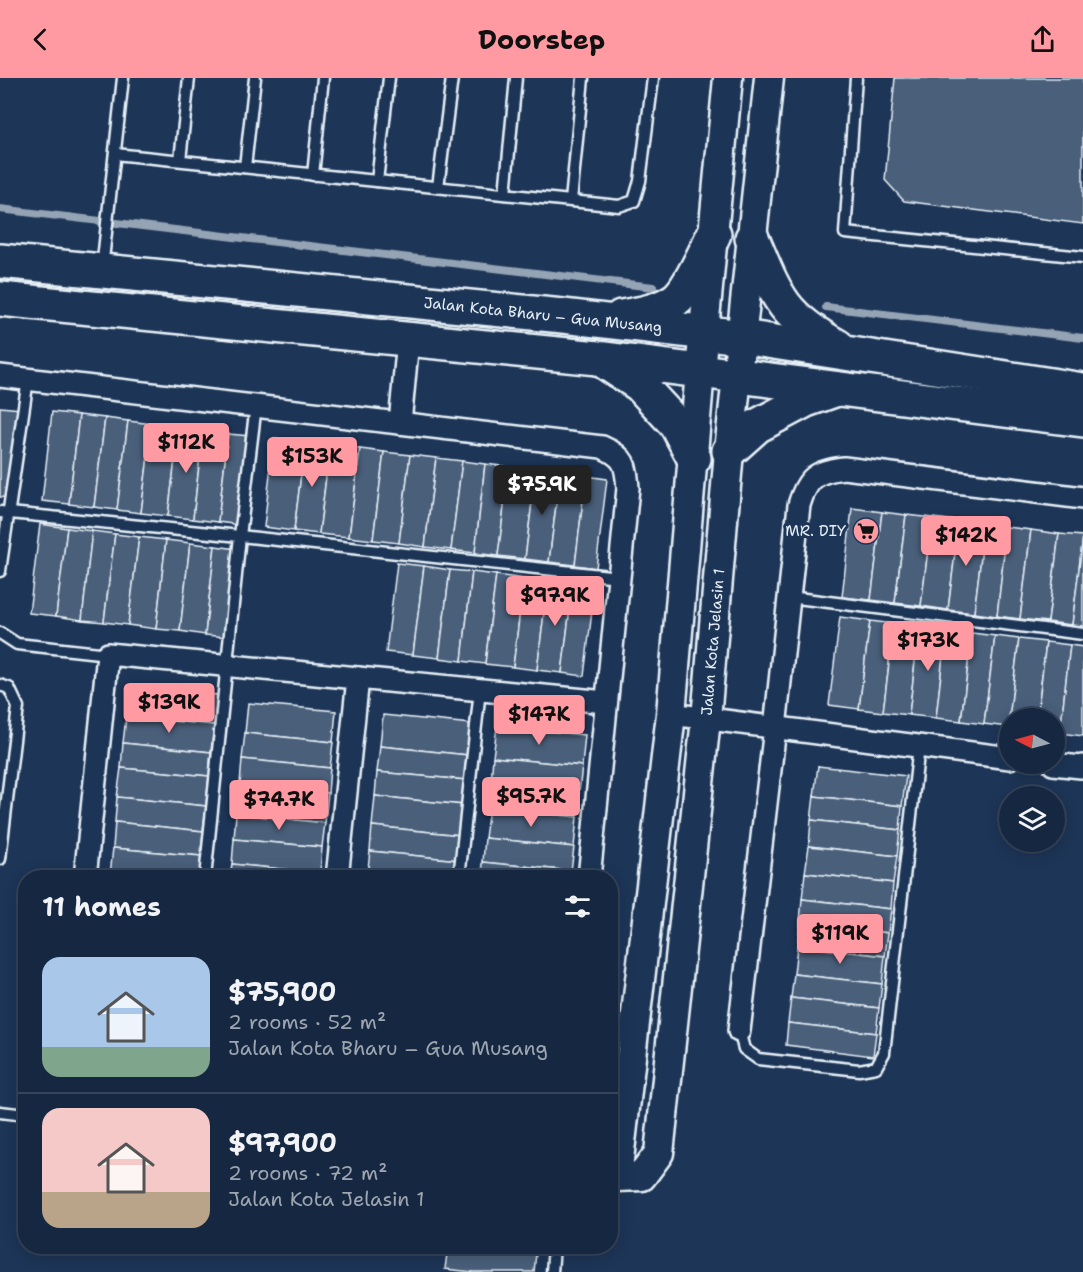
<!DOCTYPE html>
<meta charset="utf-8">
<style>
:root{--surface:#162841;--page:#23344c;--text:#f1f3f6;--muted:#9ea6b1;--line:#35445a;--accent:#ff9aa2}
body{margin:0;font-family:"Shantell Sans",sans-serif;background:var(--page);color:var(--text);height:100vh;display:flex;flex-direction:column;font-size:22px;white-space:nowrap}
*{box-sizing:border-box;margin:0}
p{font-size:20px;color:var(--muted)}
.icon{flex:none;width:33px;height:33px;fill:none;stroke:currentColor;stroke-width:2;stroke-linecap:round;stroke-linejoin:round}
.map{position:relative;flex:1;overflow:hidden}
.sheet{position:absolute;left:18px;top:792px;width:600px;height:384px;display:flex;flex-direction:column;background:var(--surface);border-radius:24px;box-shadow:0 3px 15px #0003,0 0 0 2px var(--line)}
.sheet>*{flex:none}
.needle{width:39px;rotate:276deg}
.buttons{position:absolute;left:999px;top:630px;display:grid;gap:12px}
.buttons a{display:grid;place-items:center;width:66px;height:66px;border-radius:50%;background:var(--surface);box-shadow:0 3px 15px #0003,0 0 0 2px var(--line);font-size:30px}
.price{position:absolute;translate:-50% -51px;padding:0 14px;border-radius:6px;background:var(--accent);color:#111;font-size:20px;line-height:39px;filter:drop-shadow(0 2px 3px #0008)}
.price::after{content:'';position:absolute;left:50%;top:36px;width:18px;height:14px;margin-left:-9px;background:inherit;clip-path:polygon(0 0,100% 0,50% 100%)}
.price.on{background:#222;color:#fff}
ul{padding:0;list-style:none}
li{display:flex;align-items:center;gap:18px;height:150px;padding:0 24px}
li+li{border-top:2px solid var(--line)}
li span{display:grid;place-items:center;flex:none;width:168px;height:120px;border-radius:18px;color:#555}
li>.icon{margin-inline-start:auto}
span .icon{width:72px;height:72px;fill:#fffc;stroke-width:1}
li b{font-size:26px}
h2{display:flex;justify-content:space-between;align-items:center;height:72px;padding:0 24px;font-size:26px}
header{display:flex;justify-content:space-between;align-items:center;height:78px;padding:0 24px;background:var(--accent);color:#111;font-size:27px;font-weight:700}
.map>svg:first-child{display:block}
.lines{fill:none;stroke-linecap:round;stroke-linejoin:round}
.stream{stroke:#95a4b5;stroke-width:8}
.building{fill:#495e7a;stroke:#e8f1f8;stroke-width:1.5}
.lane-casing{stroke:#e8f1f8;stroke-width:15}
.street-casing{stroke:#e8f1f8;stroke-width:26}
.secondary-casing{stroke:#e8f1f8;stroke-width:33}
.primary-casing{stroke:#e8f1f8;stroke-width:38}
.lane{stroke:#1d3557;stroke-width:10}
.street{stroke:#1d3557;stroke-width:21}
.secondary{stroke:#1d3557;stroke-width:28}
.primary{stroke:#1d3557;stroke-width:33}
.labels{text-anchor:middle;stroke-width:6;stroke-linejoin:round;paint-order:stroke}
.street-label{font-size:15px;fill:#e8f1f8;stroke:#1d3557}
.poi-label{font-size:15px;fill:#e8f1f8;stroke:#1d3557;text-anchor:end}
</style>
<header><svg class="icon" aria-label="back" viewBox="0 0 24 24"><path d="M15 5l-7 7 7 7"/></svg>Doorstep<svg class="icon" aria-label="share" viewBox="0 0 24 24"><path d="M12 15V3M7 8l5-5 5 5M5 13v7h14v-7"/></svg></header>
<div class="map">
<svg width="1083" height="1194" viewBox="0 0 1083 1194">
<rect width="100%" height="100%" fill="#1d3557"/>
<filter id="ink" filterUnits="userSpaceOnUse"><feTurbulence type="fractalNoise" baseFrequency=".0167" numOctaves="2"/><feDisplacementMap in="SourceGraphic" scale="12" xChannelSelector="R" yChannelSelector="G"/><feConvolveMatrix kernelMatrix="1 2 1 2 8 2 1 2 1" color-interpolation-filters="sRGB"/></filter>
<g filter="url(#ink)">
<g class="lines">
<g class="stream">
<polyline points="0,131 653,209"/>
<polyline points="826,229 1083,260"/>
</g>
</g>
<g class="building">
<polygon points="895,0 1083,0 1083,146 904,123 885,102"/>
<polygon points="0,329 21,331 10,420 0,419"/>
<polygon points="52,334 79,337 69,426 42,423"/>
<polygon points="79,337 105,340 94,429 69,426"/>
<polygon points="105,340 128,343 117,432 94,429"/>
<polygon points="128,343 152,346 141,435 117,432"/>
<polygon points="152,346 179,350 168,438 141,435"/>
<polygon points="179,350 203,352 193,441 168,438"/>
<polygon points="203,352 228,356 218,444 193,441"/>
<polygon points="228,356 250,358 240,447 218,444"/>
<polygon points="274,360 305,364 294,453 264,449"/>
<polygon points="305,364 330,367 319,456 294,453"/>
<polygon points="330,367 360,371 349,459 319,456"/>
<polygon points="360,371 384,374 373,462 349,459"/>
<polygon points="384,374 410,377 399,465 373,462"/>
<polygon points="410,377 436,380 425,469 399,465"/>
<polygon points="436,380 462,383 451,472 425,469"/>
<polygon points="462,383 485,386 475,475 451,472"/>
<polygon points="485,386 509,389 498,478 475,475"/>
<polygon points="509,389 536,392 525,481 498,478"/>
<polygon points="536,392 560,395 549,484 525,481"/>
<polygon points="560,395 586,398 575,487 549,484"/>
<polygon points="586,398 607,401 596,490 575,487"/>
<polygon points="852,430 882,434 871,522 842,519"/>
<polygon points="882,434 906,437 895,525 871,522"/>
<polygon points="906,437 932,440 921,528 895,525"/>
<polygon points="932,440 959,443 948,532 921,528"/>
<polygon points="959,443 985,447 974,535 948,532"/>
<polygon points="40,446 67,450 56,538 29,535"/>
<polygon points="985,447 1007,449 997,538 974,535"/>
<polygon points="1007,449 1031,452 1020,541 997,538"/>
<polygon points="67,450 92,453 82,542 56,538"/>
<polygon points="1031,452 1059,456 1048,544 1020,541"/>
<polygon points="92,453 115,456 104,544 82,542"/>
<polygon points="115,456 139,459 128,547 104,544"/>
<polygon points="1059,456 1083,458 1072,547 1048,544"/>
<polygon points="1083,458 1083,548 1072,547"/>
<polygon points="139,459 166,462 156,551 128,547"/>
<polygon points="166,462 190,465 180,553 156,551"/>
<polygon points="190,465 215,468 205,557 180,553"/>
<polygon points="215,468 237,471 227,559 205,557"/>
<polygon points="397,485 424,488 413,577 386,574"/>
<polygon points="424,488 450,492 439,580 413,577"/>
<polygon points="450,492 472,494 462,583 439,580"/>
<polygon points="472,494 496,497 485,586 462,583"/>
<polygon points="496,497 524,501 513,589 485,586"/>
<polygon points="524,501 548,503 537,592 513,589"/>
<polygon points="548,503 573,506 562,595 537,592"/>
<polygon points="573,506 595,509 584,598 562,595"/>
<polygon points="840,539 870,543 859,631 829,627"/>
<polygon points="870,543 894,546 883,634 859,631"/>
<polygon points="894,546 919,549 909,637 883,634"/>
<polygon points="919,549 946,552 936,640 909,637"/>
<polygon points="946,552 972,555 961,643 936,640"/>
<polygon points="972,555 995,558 984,646 961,643"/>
<polygon points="995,558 1019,561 1008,649 984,646"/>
<polygon points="1019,561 1046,564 1037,640 1010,640 1010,649 1008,649"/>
<polygon points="1046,564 1070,567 1060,655 1054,655 1054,640 1037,640"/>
<polygon points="1070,567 1083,569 1083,658 1060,655"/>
<polygon points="129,608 217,617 214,647 126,639"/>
<polygon points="248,625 336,633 333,664 245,655"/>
<polygon points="383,637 471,646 468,677 380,668"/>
<polygon points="126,639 214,647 211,674 123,665"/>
<polygon points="497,649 585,657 582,688 493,679"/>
<polygon points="245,655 333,664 330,690 242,681"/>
<polygon points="123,665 211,674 209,698 121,690"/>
<polygon points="380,668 468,677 466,702 377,694"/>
<polygon points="493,679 582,688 579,714 491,705"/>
<polygon points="242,681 330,690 328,715 240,706"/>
<polygon points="818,688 906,698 902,728 814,718"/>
<polygon points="121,690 209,698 206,728 117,719"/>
<polygon points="377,694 466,702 463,727 375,718"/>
<polygon points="491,705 579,714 577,739 489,730"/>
<polygon points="240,706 328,715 325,745 236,736"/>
<polygon points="375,718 463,727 460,757 372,748"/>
<polygon points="814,718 902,728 900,752 811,742"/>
<polygon points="117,719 206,728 203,753 115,744"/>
<polygon points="489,730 577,739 574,769 485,760"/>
<polygon points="236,736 325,745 322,769 234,761"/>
<polygon points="811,742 900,752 897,778 809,768"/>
<polygon points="115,744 203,753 201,778 113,770"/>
<polygon points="372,748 460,757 458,782 370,773"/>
<polygon points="485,760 574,769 571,793 483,784"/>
<polygon points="234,761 322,769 320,795 232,786"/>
<polygon points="809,768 897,778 893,805 805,795"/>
<polygon points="113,770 201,778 199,800 135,800 110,797"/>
<polygon points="370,773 458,782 456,800 367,799"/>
<polygon points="483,784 571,793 571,800 482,800"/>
<polygon points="232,786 320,795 319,800 230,800"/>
<polygon points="805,795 893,805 891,831 802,821"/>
<polygon points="802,821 891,831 888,855 800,844"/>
<polygon points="800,844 888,855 885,878 797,868"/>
<polygon points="797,868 885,878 882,906 794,896"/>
<polygon points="794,896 882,906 879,930 791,920"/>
<polygon points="791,920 879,930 876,955 788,945"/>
<polygon points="788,945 876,955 873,978 786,967"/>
<polygon points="448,1168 469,1168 536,1175 534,1194 473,1194 445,1191"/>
<polygon points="469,1168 536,1168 536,1175"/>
</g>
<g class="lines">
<defs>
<g id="lane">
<polyline points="856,0 845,155 1083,179"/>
<polyline points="115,76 619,128 634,123 640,103 653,0"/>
<polyline points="180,82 189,0"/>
<polyline points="245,89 255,0"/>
<polyline points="313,97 323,0"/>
<polyline points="377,103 389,0"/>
<polyline points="438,109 452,0"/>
<polyline points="505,116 516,0"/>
<polyline points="571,123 583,0"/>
<polyline points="102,191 123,0"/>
<polyline points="0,434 240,458 619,499"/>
<polyline points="0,493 28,301"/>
<polyline points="789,519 1083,556"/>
<polyline points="0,555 17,566 108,576"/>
<polyline points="0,607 9,610 18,629 0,781"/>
<polyline points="205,800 240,458 256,327"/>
<polyline points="459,800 480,612"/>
<polyline points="739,953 744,971 758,981 859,992 876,989 884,975 919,668"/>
<polyline points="0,1034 26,1037"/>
<polyline points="552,1194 554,1168"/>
</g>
<g id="street">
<path d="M0 298 602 369C625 379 626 386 628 410L589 800"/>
<polyline points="400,345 408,262"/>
<polyline points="671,636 1010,680"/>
<polyline points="1053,686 1081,689 1083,688"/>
<polyline points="85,800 108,576 606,624"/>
<polyline points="337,800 358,600"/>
<path d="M739 953 775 650 799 427C807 400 816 393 844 390L1083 420"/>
</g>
<polyline id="secondary" points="728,0 700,293 671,636 617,1099 642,1098 659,1075 706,641 729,373 769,0"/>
<g id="primary">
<path d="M752 160C776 217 781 237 837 268"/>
<polyline points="0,183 563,238 742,259 1083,312"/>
<polyline points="0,221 598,280 1083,342"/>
<path d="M621 239C639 236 659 233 675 222 689 212 706 172 714 156"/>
<polyline points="605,284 640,307 676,346 694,380"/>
<polyline points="729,373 757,348 806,322 837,311"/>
</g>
</defs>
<use href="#lane" class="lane-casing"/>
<use href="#street" class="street-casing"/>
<use href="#secondary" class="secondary-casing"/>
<use href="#primary" class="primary-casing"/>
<use href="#lane" class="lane"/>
<use href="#street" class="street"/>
<use href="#secondary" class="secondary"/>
<use href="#primary" class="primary"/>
</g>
</g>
<defs>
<symbol id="supermarket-disc" viewBox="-11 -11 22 22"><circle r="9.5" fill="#ff9aa2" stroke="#1d3557"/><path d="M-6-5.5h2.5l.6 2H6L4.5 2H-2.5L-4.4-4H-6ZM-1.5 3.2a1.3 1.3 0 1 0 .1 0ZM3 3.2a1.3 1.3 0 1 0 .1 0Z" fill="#111"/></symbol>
</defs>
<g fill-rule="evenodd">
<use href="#supermarket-disc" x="851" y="438" width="30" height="30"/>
</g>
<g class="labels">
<g class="street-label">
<text transform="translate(543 237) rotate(6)" y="5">Jalan Kota Bharu – Gua Musang</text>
<text transform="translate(713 564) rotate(-85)" y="5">Jalan Kota Jelasin 1</text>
</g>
<g class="poi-label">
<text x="846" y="458">MR. DIY</text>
</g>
</g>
</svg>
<div class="buttons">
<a><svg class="needle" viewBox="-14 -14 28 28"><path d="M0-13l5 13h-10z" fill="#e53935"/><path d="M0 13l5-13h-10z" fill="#9ea6b1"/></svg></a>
<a><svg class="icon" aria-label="layers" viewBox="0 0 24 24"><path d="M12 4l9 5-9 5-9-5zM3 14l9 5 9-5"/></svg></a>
</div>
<b class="price" style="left:186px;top:396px">$112K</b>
<b class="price" style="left:312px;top:410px">$153K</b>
<b class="price on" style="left:542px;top:438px">$75.9K</b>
<b class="price" style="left:966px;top:489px">$142K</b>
<b class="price" style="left:555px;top:549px">$97.9K</b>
<b class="price" style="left:928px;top:594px">$173K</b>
<b class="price" style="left:169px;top:656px">$139K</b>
<b class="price" style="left:539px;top:668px">$147K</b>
<b class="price" style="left:531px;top:750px">$95.7K</b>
<b class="price" style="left:279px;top:753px">$74.7K</b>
<b class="price" style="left:840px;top:887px">$119K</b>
<section class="sheet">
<h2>11 homes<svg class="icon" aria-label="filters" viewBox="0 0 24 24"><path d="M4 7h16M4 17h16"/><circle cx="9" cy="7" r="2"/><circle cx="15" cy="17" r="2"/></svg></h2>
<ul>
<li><span style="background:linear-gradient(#a9c7e8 75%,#7fa58c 0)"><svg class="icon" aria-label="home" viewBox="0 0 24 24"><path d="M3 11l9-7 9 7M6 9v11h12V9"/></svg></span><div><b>$75,900</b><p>2 rooms · 52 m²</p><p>Jalan Kota Bharu – Gua Musang</p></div></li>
<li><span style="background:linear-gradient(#f6c9c9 70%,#b9a48a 0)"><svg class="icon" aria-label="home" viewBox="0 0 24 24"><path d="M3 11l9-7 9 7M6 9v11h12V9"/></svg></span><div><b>$97,900</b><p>2 rooms · 72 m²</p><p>Jalan Kota Jelasin 1</p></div></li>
</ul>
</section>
</div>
